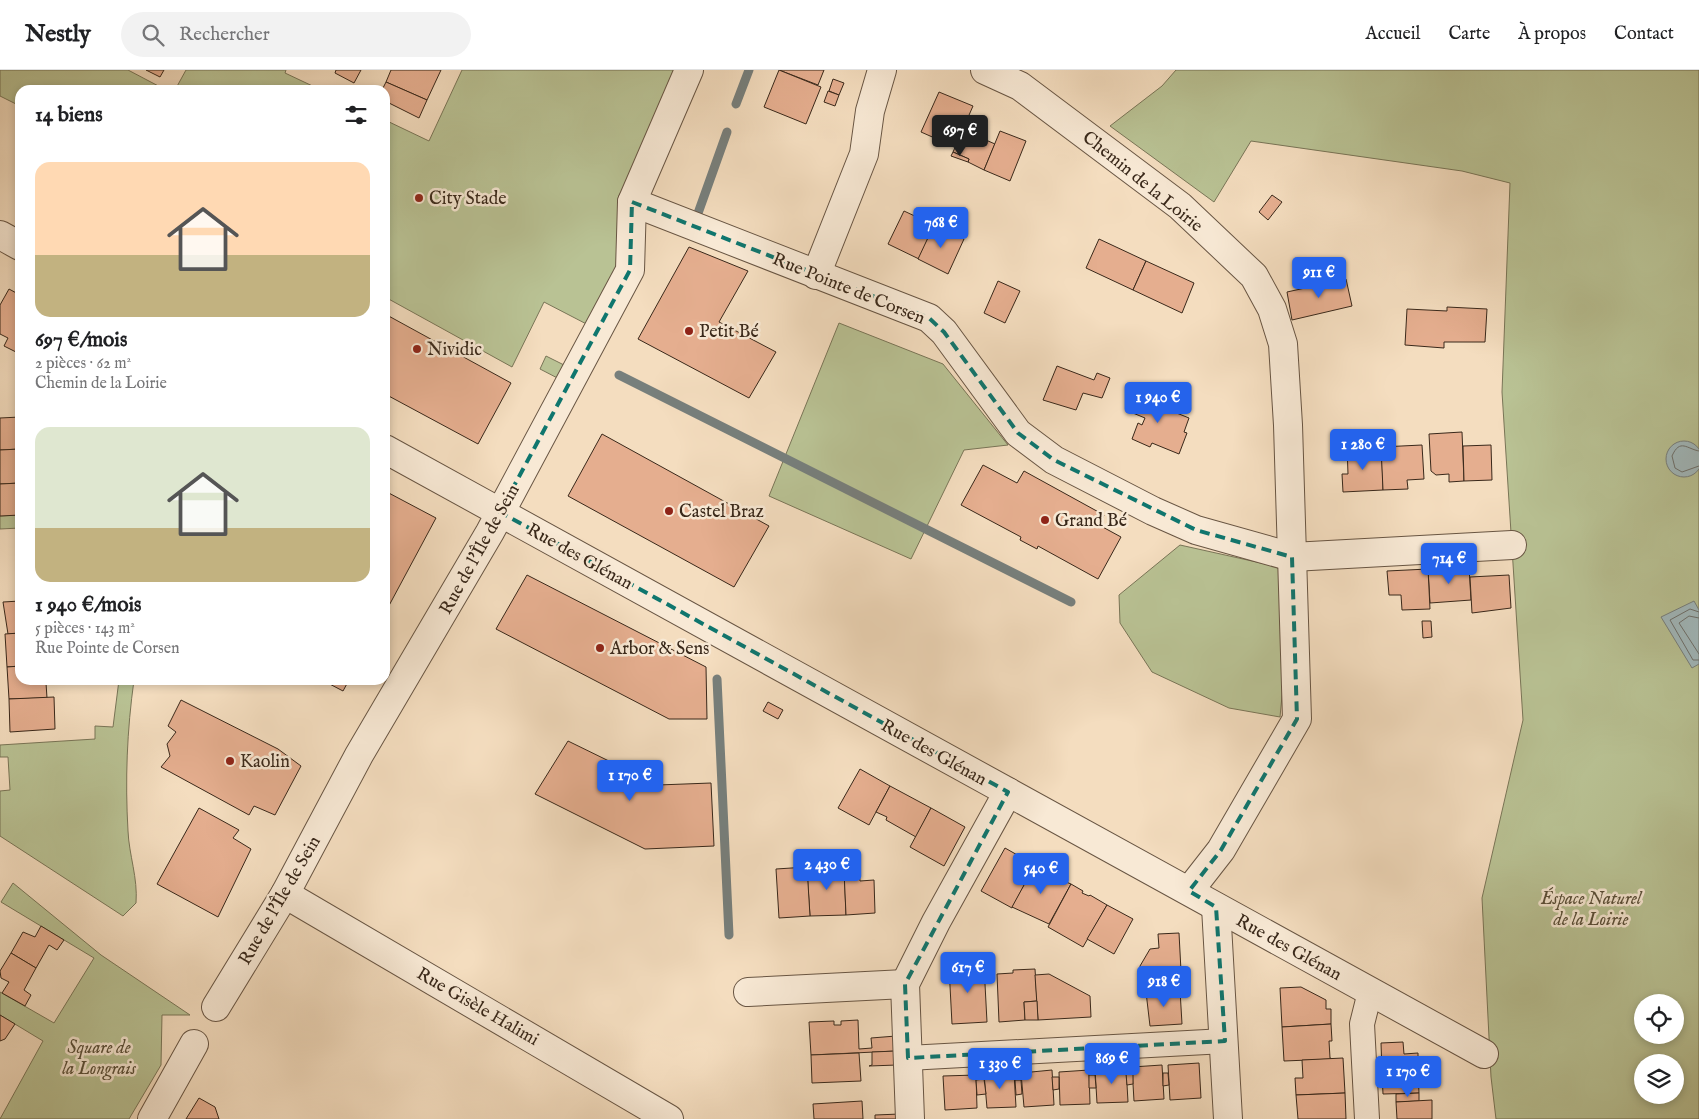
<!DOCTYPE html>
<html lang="fr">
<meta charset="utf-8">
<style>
:root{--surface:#fff;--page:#f2f2f2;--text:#202124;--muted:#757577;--line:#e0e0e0;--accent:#2563eb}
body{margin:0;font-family:"IM FELL English",serif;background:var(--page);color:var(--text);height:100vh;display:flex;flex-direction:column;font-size:19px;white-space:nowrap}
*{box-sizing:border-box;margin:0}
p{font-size:16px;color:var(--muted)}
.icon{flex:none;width:28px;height:28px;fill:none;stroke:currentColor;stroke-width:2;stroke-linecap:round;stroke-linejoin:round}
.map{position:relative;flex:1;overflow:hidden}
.side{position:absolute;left:15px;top:15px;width:375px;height:600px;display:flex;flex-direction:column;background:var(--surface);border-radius:15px;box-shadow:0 2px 8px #0003}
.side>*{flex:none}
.tools{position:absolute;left:1634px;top:924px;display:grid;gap:10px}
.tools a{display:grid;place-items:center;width:50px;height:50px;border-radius:50%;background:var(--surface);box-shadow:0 2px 8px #0003;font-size:25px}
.price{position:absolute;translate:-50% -42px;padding:0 11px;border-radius:5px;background:var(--accent);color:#fff;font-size:16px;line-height:32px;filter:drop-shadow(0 1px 2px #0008)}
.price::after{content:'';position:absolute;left:50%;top:30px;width:15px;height:11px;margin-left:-8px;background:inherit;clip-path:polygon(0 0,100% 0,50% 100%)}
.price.current{background:#222;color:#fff}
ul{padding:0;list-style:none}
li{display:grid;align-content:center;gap:10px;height:265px;padding:0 20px}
li span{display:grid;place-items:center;height:155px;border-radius:15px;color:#555}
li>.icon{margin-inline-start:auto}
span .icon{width:90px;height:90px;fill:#fffc;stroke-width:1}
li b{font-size:21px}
h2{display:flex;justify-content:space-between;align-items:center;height:60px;padding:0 20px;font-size:21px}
header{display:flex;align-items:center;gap:30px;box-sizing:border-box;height:70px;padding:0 25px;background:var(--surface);border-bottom:1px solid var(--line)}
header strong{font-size:24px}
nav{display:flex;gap:28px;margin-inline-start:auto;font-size:18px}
.search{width:350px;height:45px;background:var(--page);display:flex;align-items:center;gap:12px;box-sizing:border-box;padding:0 18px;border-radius:28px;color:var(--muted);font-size:19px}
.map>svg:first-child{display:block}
.green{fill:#b9c294;stroke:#797557;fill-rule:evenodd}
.water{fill:#a1b9bd;stroke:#777f7c}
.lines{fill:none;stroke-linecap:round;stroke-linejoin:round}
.shore{stroke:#6d706c;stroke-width:1}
.stream{stroke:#777f7c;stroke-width:9}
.building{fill:#e5ae8f;stroke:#39281a}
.pedestrian-casing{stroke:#685543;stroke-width:26}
.minor-casing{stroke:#685543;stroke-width:30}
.pedestrian{stroke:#f8e9d5;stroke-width:24}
.minor{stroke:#f8e9d5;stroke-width:28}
.marked{fill:none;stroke:#0f766e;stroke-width:4;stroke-dasharray:10 6;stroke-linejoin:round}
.poi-dot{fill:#8f2418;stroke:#f8e9d5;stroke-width:2}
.labels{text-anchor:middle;stroke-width:5;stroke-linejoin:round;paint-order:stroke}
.street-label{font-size:18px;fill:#39281a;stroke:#f8e9d5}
.poi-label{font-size:18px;fill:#39281a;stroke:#f8e9d5;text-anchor:start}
.park-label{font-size:18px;font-style:italic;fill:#594e38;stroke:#f8e9d5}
</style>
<header>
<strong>Nestly</strong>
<div class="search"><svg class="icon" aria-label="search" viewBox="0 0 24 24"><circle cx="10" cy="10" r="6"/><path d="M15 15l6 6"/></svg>Rechercher</div>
<nav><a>Accueil</a><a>Carte</a><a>À propos</a><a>Contact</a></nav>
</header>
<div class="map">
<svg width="1699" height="1049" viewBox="0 0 1699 1049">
<rect width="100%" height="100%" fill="#f4ddbf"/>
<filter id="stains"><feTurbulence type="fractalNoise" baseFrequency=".004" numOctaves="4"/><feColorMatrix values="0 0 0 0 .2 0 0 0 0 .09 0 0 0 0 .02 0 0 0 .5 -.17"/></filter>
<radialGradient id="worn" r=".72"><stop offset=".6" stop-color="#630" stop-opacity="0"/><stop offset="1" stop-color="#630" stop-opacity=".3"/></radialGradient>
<g class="green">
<polygon points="0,0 128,0 166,20 20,20 20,36 0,26"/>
<polygon points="186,0 286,0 285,3 321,20 175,20"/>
<polygon points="462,0 689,0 632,132 630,200 598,260 544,232 512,297 385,227 385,50 429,71"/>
<path d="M1176 0H1699V1049H1496L1491 1007 1482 828 1523 650 1502 322 1510 113 1462 101 1251 71 1214 132 1110 56 1162 16ZM1642 932H1675V965H1642ZM1642 992H1675V1025H1642Z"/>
<polygon points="839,253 943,294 1008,375 964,380 911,489 769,426"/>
<polygon points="546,286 576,301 569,314 540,299"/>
<polygon points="20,445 20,458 0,459 0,446"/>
<polygon points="1180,475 1279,497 1285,594 1280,647 1229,638 1152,602 1120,553 1119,525"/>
<path d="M119 610H134C127 660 125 710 128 761 129 785 138 808 136 833L123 846 0 766V721L10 720 8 687H0V675L95 669V656L113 657Z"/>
<polygon points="13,813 101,885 190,945 162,945 161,995 129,1049 0,1049 43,971 0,945 0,922 54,953 94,888 1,832"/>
</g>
<g class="water">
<circle cx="1684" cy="389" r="18"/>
<polygon points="1694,531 1699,540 1699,594 1692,598 1661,547"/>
</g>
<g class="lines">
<g class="shore">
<path d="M1699 381C1687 379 1680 368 1672 386L1675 398 1682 402 1699 396"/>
<polyline points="1699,542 1690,539 1670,550 1693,590 1699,590"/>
<polyline points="1699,548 1689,546 1679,553 1699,584"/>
</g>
<g class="stream">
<polyline points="736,34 749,0"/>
<polyline points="697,146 727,62"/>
<polyline points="619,305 1071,532"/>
<polyline points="717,609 729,865"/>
</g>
</g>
<g class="building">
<polygon points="146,0 164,0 160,7"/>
<polygon points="336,0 361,0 354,13 335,3"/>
<polygon points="391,0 441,0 427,30 386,12"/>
<polygon points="779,0 824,0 818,15"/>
<polygon points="779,0 821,17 806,54 764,37"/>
<polygon points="833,9 844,13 839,25 829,21"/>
<polygon points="386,12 427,30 419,48 385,31 385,20 382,20"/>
<polygon points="828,21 839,25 835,36 824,32"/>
<polygon points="939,22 973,36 955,77 921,62"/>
<polygon points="963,60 995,74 984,100 968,92 969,89 953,82"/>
<polygon points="1000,61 1026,71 1010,111 984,100"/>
<polygon points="953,82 969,89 968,92 951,86"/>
<polygon points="1272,125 1282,132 1268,150 1259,142"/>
<polygon points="904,141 934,155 919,189 888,174"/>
<polygon points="934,155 964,169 948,204 918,189"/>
<polygon points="1099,169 1146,191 1133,220 1086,198"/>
<polygon points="689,177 748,201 719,252 776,282 749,328 638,269"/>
<polygon points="1146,191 1194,213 1182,243 1133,220"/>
<polygon points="1346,209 1352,236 1292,250 1287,222"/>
<polygon points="998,211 1020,221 1005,253 984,243"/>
<polygon points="9,219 20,225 20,284 4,276 8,268 0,264 0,235"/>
<polygon points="1447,237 1487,239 1485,272 1444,272 1444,278 1405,275 1407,239 1447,241"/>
<polygon points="385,244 511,313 478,374 385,324"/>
<polygon points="1057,296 1094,310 1097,303 1110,308 1102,328 1083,323 1076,340 1043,330"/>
<polygon points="1137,318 1150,324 1147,331 1189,348 1184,362 1187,363 1179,384 1152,373 1150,377 1132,369 1138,353 1142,355 1145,348 1128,341"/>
<polygon points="20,347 20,379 0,380 0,348"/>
<polygon points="1462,362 1464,411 1449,412 1449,404 1436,405 1431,401 1429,364"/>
<polygon points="602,364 769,456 734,517 568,426"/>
<polygon points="1367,375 1367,387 1382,387 1383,420 1343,422 1342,404 1348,404 1347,376"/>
<polygon points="1422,375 1424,409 1407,410 1408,419 1383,420 1381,377"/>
<polygon points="1491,375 1492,410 1464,411 1463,376"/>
<polygon points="20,379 20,413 0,414 0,380"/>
<polygon points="983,395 1017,413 1024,401 1104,445 1099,455 1121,467 1098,509 1038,476 1037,479 1020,470 1021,467 961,435"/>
<polygon points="20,413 20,445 0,446 0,414"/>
<polygon points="385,421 436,448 385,543"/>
<polygon points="1469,497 1471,530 1430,533 1428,499"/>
<polygon points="1428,499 1430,539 1402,540 1401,525 1389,525 1387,501"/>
<polygon points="527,505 706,597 707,649 669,649 496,559"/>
<polygon points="1509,505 1511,538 1472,543 1470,507"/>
<polygon points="20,531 20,563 8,564 3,532"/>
<polygon points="1422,551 1431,551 1432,567 1423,568"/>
<polygon points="20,563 20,596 7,597 5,564"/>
<polygon points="20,596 20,610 53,610 53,613 46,613 47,628 9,629 7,597"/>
<polygon points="322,610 349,610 343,621"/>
<polygon points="54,627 55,659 10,662 9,629"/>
<polygon points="181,630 278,679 301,696 275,745 254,736 249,745 161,697 170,686 167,674 176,662 168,656"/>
<polygon points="768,632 783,640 778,649 763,641"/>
<polygon points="568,671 658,715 711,713 714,776 645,779 535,724"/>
<polygon points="860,699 890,716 869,755 838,738"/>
<polygon points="890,716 931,738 916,767 886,750 887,747 876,742"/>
<polygon points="199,738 239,760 233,768 251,779 218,847 157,814"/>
<polygon points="931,738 965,757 944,796 910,777"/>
<polygon points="1005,778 1035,795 1012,838 981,821"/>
<polygon points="844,795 846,845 810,846 807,801 820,801 819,796"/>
<polygon points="1035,795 1048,802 1047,804 1071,814 1049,854 1012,837"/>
<polygon points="807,797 810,846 779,848 776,799"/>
<polygon points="859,800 860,811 874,810 875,843 846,845 844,801"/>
<polygon points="1071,814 1083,821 1082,823 1089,826 1090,825 1107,835 1083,877 1048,857"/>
<polygon points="1107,835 1133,849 1114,884 1087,869"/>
<polygon points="41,856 64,870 57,880 49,875 36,898 11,883 23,862 35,867"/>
<polygon points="1179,863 1182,920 1142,922 1140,896 1150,879 1159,878 1158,864"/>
<polygon points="11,883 36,898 24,920 31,925 25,936 2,923 9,912 1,908 0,901"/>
<polygon points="984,895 987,952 952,954 949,897"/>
<polygon points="1035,899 1037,931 1024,932 1025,950 999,952 997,904 1013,903 1013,900"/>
<polygon points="1049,904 1090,926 1091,947 1038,950 1035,905"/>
<polygon points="1301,917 1326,930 1326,939 1331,939 1331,954 1282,957 1280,918"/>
<polygon points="1180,920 1182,954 1150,956 1146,922"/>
<polygon points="1037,931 1038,950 1025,950 1024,932"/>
<polygon points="0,945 15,954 5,969 0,971"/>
<polygon points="858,950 859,979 872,978 871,968 896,966 896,981 811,985 809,952 834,951 834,955 841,955 841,951"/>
<polygon points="1331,954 1332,971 1329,971 1330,988 1333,989 1284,991 1282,957"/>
<polygon points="1403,972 1404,984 1418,983 1418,1003 1382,1003 1381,973"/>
<polygon points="896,981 897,995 869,996 872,995 872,982"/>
<polygon points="859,983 861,1011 812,1013 811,985"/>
<polygon points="1343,988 1345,1023 1296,1025 1295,1008 1303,1008 1302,990"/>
<polygon points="1199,993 1201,1028 1170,1030 1168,995"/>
<polygon points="1162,995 1164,1029 1134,1031 1132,997"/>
<polygon points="1126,997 1128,1032 1097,1033 1095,999"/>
<polygon points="1052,1000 1054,1035 1024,1037 1021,1003"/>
<polygon points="1089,1000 1090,1034 1060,1035 1059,1002"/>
<polygon points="1014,1003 1016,1037 987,1038 984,1004"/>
<polygon points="1163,1003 1168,1003 1169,1015 1163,1016"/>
<polygon points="1382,1003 1418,1003 1419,1023 1383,1024"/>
<polygon points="1126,1004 1133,1004 1133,1014 1127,1015"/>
<polygon points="976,1005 977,1038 945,1040 943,1006"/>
<polygon points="1089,1005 1095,1005 1096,1018 1089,1018"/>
<polygon points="1052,1007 1059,1007 1059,1019 1053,1020"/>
<polygon points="984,1009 986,1024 977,1025 976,1010"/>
<polygon points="1015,1010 1021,1010 1022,1024 1016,1025"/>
<polygon points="1345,1023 1346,1049 1298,1049 1296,1025"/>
<polygon points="1419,1023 1419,1031 1396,1032 1396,1024"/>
<polygon points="199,1028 215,1037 219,1049 186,1049"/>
<polygon points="1432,1030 1432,1049 1397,1049 1396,1032"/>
<polygon points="862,1031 863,1049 814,1049 813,1034"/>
<polygon points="900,1044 900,1049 875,1049 875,1045"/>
</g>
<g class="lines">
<defs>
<g id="pedestrian">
<polyline points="908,988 1225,971"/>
<polyline points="1367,1049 1362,954 1370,922"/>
</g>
<g id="minor">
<polyline points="985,0 1020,16 1180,136 1254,206 1272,239 1283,274 1288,355 1297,649 1221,780 1189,821"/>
<polyline points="632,132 929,248 944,262 1018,363 1054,390 1153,441 1196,460 1292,487 1512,475"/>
<polyline points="0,165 20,176"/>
<polyline points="816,205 864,84 870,41 882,0"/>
<polyline points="385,379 1484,984"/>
<polyline points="285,824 669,1049"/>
<polyline points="1216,837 1228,1049"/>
<polyline points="748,922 905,914"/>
<polyline points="216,937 285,824 359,685 490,462 630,200 632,132 689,0"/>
<polyline points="152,1049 194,974"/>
<polyline points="910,1049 905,914 936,852 1008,722"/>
</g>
</defs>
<use href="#pedestrian" class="pedestrian-casing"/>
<use href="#minor" class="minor-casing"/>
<use href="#pedestrian" class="pedestrian"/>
<use href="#minor" class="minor"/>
</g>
<path class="marked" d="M632 132 929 248 944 262 1018 363 1054 390 1196 460 1292 487 1297 649 1221 780 1189 821 1216 837 1225 971 908 988 905 914 1008 722 500 442 630 200Z"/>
<g class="poi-dot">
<circle cx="419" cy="128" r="5"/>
<circle cx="689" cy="261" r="5"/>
<circle cx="417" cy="279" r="5"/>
<circle cx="669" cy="441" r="5"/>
<circle cx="1045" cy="450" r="5"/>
<circle cx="600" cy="578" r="5"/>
<circle cx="230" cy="691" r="5"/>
</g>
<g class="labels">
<g class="street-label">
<text transform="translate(1143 111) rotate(39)" y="6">Chemin de la Loirie</text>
<text transform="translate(849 218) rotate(22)" y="6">Rue Pointe de Corsen</text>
<text transform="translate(479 479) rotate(-61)" y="6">Rue de l'Île de Sein</text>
<text transform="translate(580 486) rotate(29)" y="6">Rue des Glénan</text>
<text transform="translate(934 682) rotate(29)" y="6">Rue des Glénan</text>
<text transform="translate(279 830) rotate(-60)" y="6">Rue de l'Île de Sein</text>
<text transform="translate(1289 877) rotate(29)" y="6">Rue des Glénan</text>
<text transform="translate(478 936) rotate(30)" y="6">Rue Gisèle Halimi</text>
</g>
<g class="poi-label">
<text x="429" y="134">City Stade</text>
<text x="699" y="267">Petit Bé</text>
<text x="427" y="285">Nividic</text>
<text x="679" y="447">Castel Braz</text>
<text x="1055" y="456">Grand Bé</text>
<text x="610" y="584">Arbor &amp; Sens</text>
<text x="240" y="697">Kaolin</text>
</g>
<g class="park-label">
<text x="1591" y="834">Éspace Naturel<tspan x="1591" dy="21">de la Loirie</tspan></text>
<text x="99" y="983">Square de<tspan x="99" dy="21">la Longrais</tspan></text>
</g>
</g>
<rect width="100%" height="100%" filter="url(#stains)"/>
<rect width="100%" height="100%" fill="url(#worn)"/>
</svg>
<div class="tools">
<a><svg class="icon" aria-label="locate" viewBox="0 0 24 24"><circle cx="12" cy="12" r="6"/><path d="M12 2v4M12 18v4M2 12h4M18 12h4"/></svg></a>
<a><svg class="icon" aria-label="layers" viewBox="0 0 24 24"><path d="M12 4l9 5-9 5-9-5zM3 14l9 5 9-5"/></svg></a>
</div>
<b class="price current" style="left:960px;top:87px">697 €</b>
<b class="price" style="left:941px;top:179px">768 €</b>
<b class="price" style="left:1319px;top:229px">911 €</b>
<b class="price" style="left:1158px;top:354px">1 940 €</b>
<b class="price" style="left:1363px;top:401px">1 280 €</b>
<b class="price" style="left:1449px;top:515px">714 €</b>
<b class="price" style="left:630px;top:732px">1 170 €</b>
<b class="price" style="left:827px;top:821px">2 430 €</b>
<b class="price" style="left:1041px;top:825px">540 €</b>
<b class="price" style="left:968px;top:924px">617 €</b>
<b class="price" style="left:1164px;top:938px">918 €</b>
<b class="price" style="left:1112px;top:1015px">869 €</b>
<b class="price" style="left:1000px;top:1020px">1 330 €</b>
<b class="price" style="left:1408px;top:1028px">1 170 €</b>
<section class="side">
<h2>14 biens<svg class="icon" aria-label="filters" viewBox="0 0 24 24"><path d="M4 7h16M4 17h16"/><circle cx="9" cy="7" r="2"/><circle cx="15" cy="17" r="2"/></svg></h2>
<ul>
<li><span style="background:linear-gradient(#ffd9b3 60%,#c2b280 0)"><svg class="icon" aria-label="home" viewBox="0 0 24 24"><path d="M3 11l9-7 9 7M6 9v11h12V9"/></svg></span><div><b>697 €/mois</b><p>2 pièces · 62 m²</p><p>Chemin de la Loirie</p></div></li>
<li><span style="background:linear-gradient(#dfe7d0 65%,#c2b280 0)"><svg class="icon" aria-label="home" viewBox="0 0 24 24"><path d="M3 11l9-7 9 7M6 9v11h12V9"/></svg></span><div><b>1 940 €/mois</b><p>5 pièces · 143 m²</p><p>Rue Pointe de Corsen</p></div></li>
</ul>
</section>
</div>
